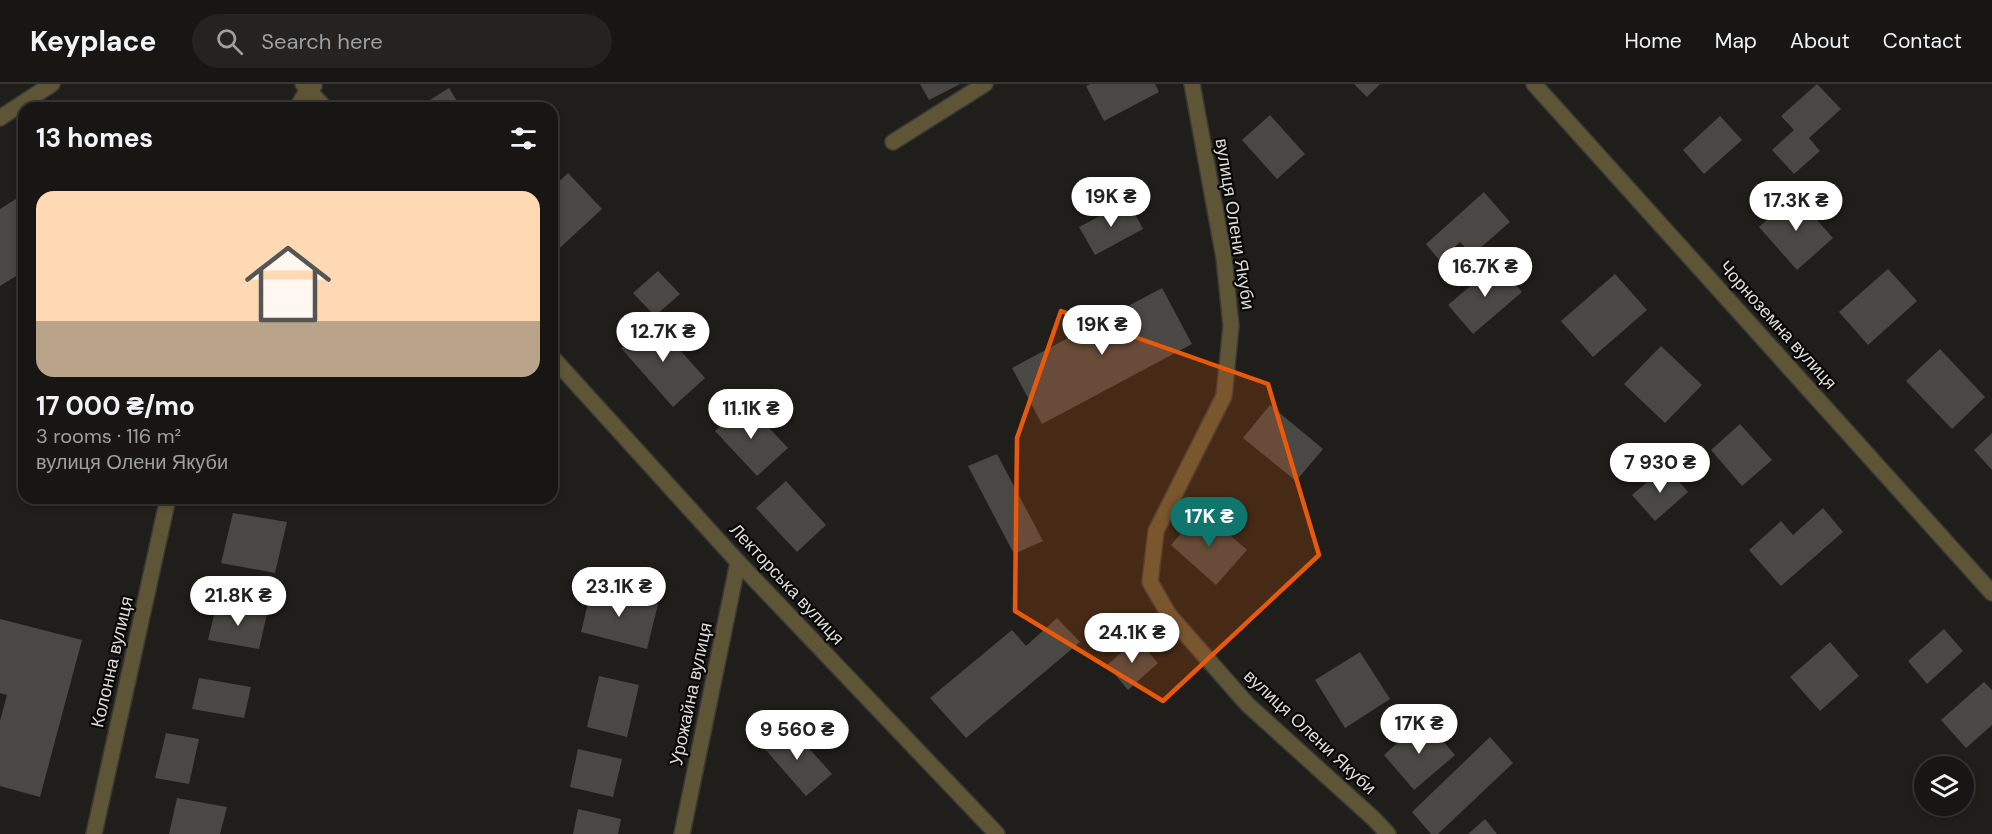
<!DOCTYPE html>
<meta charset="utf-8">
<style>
:root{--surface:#171614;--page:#242322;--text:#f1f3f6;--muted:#9e9fa0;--line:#363534;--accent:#0f766e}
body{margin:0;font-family:"DM Sans",sans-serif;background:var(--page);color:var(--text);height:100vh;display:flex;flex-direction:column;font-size:22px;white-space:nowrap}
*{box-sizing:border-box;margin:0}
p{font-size:20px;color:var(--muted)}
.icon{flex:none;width:33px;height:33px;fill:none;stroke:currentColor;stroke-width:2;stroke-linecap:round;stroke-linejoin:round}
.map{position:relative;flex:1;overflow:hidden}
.drawer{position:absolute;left:18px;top:18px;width:540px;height:402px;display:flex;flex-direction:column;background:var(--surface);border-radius:18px;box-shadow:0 3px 9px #0003,0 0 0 2px var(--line)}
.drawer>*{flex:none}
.fabs{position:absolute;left:1914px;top:672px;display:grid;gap:12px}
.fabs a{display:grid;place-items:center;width:60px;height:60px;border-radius:50%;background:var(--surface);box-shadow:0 3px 9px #0003,0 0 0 2px var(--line);font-size:30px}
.price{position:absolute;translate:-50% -51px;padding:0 14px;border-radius:21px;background:#fff;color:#222;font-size:20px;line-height:39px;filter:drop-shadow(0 2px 3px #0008)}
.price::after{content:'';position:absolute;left:50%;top:36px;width:18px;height:14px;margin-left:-9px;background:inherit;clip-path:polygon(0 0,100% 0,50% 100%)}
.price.selected{background:var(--accent);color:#fff}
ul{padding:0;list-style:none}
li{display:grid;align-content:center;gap:12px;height:318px;padding:0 18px}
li+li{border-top:2px solid var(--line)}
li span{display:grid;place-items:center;height:186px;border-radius:18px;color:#555}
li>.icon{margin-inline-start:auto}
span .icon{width:108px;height:108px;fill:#fffc;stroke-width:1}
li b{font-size:26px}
h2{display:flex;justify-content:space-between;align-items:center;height:72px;padding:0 18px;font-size:26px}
header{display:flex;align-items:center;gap:36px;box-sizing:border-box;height:84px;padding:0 30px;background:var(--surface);border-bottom:2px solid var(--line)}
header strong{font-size:28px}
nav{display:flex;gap:33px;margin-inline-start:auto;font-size:21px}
.search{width:420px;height:54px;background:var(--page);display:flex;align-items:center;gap:15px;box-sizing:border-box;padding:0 21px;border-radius:33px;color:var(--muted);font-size:22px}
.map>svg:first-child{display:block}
.building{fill:#494844}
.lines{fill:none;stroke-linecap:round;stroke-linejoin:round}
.minor-casing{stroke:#3a3935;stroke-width:18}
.minor{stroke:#5e5537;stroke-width:15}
.marked{fill:#e8590c;fill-opacity:0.2;stroke:#e8590c;stroke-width:4.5;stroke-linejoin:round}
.labels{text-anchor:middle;stroke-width:4.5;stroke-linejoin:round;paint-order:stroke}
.street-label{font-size:18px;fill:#dddcd9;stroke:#090807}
</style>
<header>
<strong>Keyplace</strong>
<div class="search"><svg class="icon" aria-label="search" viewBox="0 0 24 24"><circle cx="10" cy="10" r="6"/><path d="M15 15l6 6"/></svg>Search here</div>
<nav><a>Home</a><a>Map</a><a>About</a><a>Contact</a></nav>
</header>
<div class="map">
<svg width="1992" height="750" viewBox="0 0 1992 750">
<rect width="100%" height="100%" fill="#1f1e1a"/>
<g class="building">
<polygon points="920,0 960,0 929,16"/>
<polygon points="1090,0 1155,0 1159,8 1104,37 1086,2"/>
<polygon points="1354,0 1380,0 1367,13"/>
<polygon points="1817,0 1841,25 1809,54 1820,67 1794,90 1772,66 1794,46 1781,32"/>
<polygon points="449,4 461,24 417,24"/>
<polygon points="1270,31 1305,70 1277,95 1242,56"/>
<polygon points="1720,32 1742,56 1704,90 1683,66"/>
<polygon points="568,89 602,125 552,171 552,104"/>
<polygon points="1484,108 1510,138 1472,171 1460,158 1440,177 1426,160"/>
<polygon points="24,110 24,187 0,202 0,125"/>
<polygon points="1795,111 1833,154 1797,186 1759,143"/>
<polygon points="1128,117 1143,145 1095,171 1079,143"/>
<polygon points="1497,179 1522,208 1473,250 1448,221"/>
<polygon points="1888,185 1917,217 1868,261 1839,228"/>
<polygon points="658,187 680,210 655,232 633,209"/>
<polygon points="1615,190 1647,226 1593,273 1561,237"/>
<polygon points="1162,204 1192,260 1042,340 1012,284"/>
<polygon points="653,236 705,294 673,323 621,264"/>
<polygon points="1661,262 1702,301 1665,339 1624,300"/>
<polygon points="1940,265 1985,313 1952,345 1906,297"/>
<polygon points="746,319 788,364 757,392 715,347"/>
<polygon points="1270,321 1323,365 1296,397 1243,354"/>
<polygon points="1740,340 1772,376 1742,402 1711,366"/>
<polygon points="1992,349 1992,386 1974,366"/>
<polygon points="997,370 1043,457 1014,470 968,382"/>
<polygon points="1666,382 1688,408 1655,437 1632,411"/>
<polygon points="786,397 826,441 797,468 756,424"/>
<polygon points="1823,424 1843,448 1781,502 1749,466 1781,437 1793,451"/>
<polygon points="1201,426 1247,466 1216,501 1171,461"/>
<polygon points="233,429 287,438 275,489 221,479"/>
<polygon points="592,503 658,520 647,565 581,548"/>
<polygon points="216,522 267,530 259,565 208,556"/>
<polygon points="1057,534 1080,558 966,654 930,614 1012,546 1026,562"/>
<polygon points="0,535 82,556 40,713 0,702 0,637 7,611 0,609"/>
<polygon points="1944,545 1963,567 1927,600 1908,577"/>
<polygon points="1137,555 1158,579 1128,606 1107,581"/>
<polygon points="1830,558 1859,592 1820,627 1790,593"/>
<polygon points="1360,568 1390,615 1345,644 1315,596"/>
<polygon points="599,592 639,601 627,653 587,643"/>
<polygon points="199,594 251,603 244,634 192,625"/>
<polygon points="1984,598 1992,606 1992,641 1966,664 1941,636"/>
<polygon points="1424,635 1455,671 1414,706 1384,671"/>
<polygon points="788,641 832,690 806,712 763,663"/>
<polygon points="166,649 199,655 189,700 155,694"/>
<polygon points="1490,653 1513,679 1438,750 1431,750 1412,728"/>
<polygon points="578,665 622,675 613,713 570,703"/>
<polygon points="177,714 227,723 220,750 169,750"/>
<polygon points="578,725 621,735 618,750 573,750"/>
<polygon points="1485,735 1497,750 1468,750"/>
</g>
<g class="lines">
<defs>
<g id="minor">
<polyline points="303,0 325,24"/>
<polyline points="1192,0 1224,174 1231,242 1224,312 1156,447 1150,498 1169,531 1247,620 1374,735 1388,750"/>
<polyline points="1534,0 1992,509"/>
<polyline points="297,24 308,5 314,2"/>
<polyline points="0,34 52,0"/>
<polyline points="893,58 985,0"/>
<polyline points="552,273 738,478 997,750"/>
<polyline points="94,750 168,414"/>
<polyline points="682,750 738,478"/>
</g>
</defs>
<use href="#minor" class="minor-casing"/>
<use href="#minor" class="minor"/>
</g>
<path class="marked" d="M1061 227 1268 300 1319 471 1163 617 1015 527 1017 354Z"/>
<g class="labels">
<g class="street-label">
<text transform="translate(1235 140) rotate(81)" y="6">вулиця Олени Якуби</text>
<text transform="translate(1778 241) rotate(48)" y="6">Чорноземна вулиця</text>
<text transform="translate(787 500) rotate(47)" y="6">Лекторська вулиця</text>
<text transform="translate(112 578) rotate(-77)" y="6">Колонна вулиця</text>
<text transform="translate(691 610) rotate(-78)" y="6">Урожайна вулиця</text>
<text transform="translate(1310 648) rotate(43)" y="6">вулиця Олени Якуби</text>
</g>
</g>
</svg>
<div class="fabs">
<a><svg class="icon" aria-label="layers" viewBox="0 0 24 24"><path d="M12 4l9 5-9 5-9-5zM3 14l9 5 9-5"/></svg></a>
</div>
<b class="price" style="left:1111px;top:144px">19K ₴</b>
<b class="price" style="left:1796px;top:148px">17.3K ₴</b>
<b class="price" style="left:1485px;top:214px">16.7K ₴</b>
<b class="price" style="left:1102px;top:272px">19K ₴</b>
<b class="price" style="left:663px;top:279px">12.7K ₴</b>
<b class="price" style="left:751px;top:356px">11.1K ₴</b>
<b class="price" style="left:1660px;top:410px">7 930 ₴</b>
<b class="price selected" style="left:1209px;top:464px">17K ₴</b>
<b class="price" style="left:619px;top:534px">23.1K ₴</b>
<b class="price" style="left:238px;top:543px">21.8K ₴</b>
<b class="price" style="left:1132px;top:580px">24.1K ₴</b>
<b class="price" style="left:1419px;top:671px">17K ₴</b>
<b class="price" style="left:797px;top:677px">9 560 ₴</b>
<section class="drawer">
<h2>13 homes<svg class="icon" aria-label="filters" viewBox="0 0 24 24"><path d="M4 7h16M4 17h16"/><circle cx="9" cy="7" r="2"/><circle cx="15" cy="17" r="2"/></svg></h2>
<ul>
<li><span style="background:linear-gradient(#ffd9b3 70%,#b9a48a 0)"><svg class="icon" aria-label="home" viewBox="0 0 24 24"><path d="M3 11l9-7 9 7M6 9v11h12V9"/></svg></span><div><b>17 000 ₴/mo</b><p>3 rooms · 116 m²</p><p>вулиця Олени Якуби</p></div></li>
</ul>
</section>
</div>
